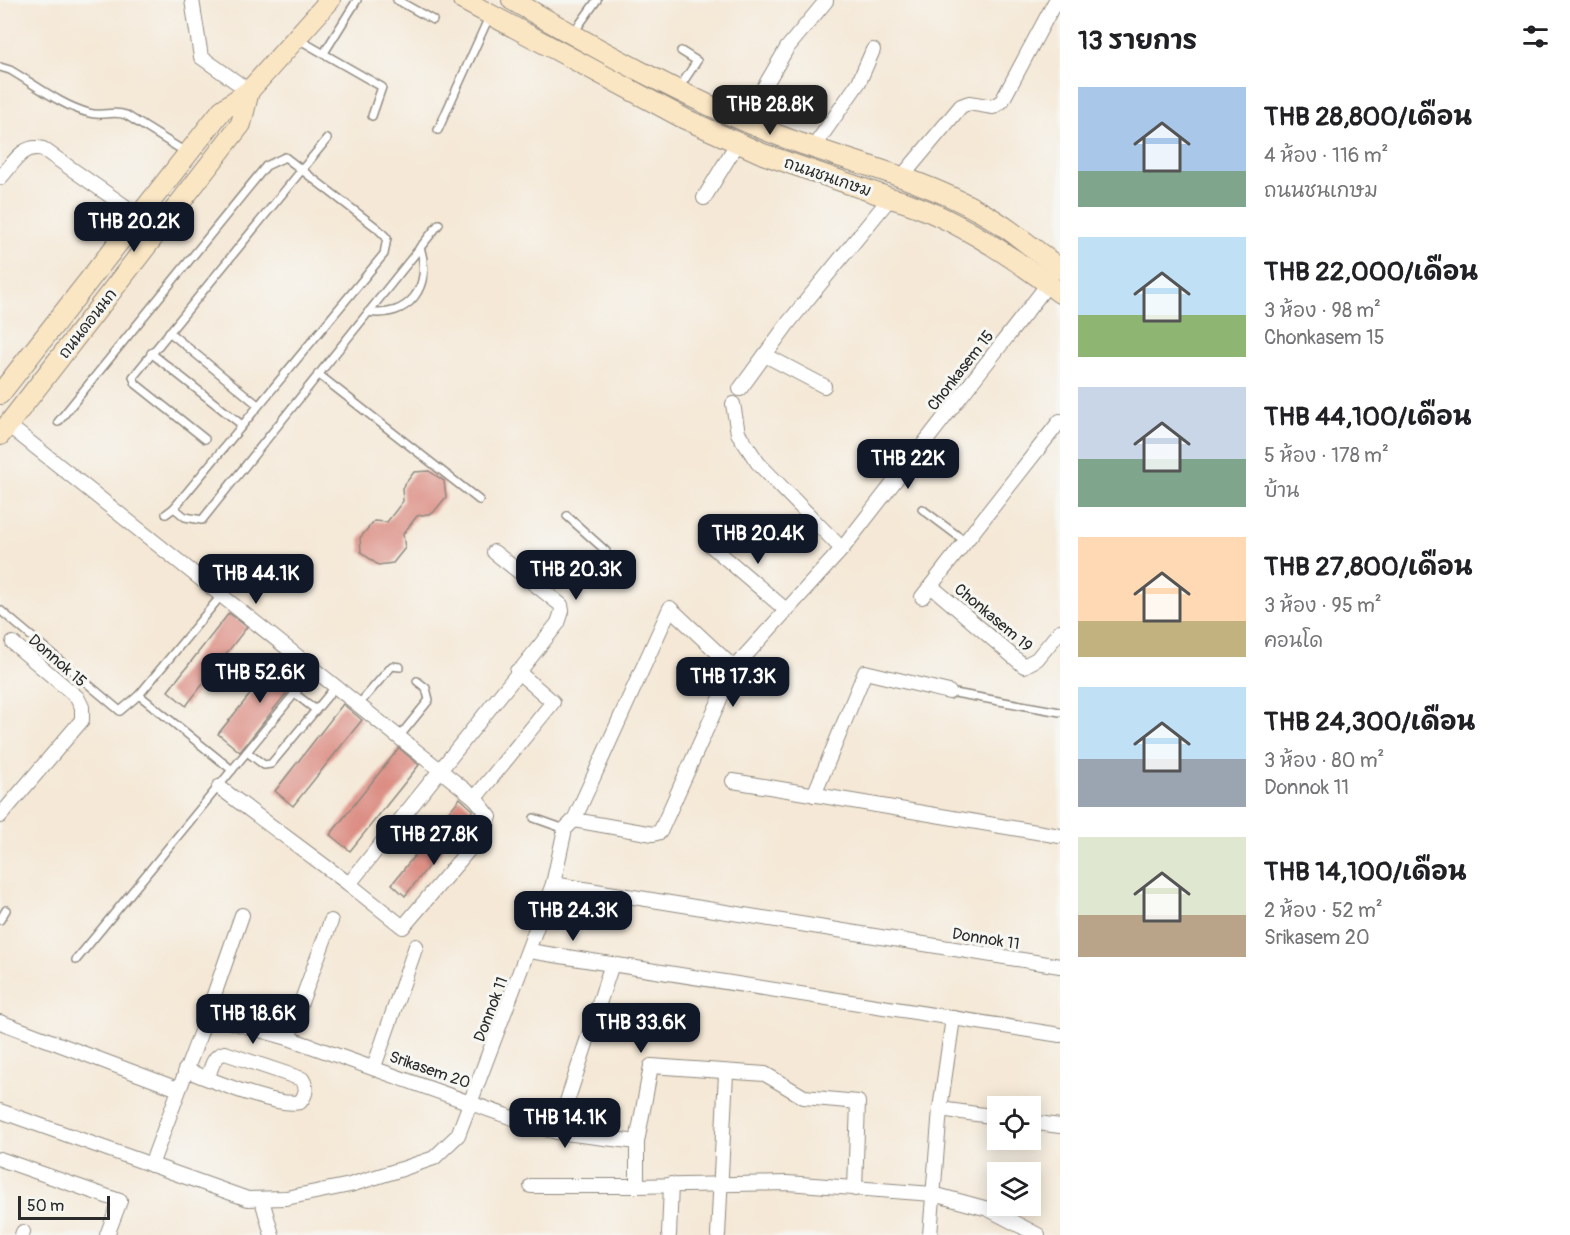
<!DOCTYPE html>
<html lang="th">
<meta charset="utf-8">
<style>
:root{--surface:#fff;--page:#f2f2f2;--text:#202124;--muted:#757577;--accent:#111827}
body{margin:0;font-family:Pangolin,"Playpen Sans Thai",sans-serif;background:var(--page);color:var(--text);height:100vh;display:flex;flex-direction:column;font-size:22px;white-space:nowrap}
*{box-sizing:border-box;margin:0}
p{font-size:20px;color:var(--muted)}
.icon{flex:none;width:33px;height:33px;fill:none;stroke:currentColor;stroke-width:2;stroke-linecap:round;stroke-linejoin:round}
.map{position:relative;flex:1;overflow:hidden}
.sheet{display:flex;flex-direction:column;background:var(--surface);width:510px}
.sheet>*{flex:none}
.buttons{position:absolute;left:987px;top:1096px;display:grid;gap:12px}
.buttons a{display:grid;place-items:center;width:54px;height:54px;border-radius:0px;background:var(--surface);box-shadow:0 3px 15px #0003;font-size:30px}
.scale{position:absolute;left:18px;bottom:15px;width:92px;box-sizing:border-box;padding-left:6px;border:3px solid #2b2b2b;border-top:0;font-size:16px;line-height:21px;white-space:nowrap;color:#2b2b2b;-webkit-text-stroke:4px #f6f6f2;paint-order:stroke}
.price{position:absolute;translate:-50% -51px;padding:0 14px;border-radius:12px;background:var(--accent);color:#fff;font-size:20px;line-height:39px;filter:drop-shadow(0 2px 3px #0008)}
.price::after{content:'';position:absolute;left:50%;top:36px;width:18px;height:14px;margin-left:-9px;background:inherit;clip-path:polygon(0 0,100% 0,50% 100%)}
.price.active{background:#222;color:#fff}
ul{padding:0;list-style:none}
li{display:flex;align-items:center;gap:18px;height:150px;padding:0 18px}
li span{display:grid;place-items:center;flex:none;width:168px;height:120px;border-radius:0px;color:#555}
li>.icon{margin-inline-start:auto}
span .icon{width:72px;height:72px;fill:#fffc;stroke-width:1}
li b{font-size:26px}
h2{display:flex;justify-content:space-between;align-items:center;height:72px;padding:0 18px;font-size:26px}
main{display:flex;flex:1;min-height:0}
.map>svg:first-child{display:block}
.building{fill:#dc8e84}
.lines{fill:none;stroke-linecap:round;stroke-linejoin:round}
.lane-casing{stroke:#908a80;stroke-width:10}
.street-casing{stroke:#908a80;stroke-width:16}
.secondary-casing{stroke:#908a80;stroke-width:22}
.lane{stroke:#fff;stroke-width:7}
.street{stroke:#fff;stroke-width:14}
.secondary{stroke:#fbe6c4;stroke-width:20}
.labels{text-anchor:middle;stroke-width:6;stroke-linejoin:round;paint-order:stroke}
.street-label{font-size:16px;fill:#2b2b2b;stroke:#f6f6f2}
</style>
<main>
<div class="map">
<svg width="1060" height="1235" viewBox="0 0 1060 1235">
<rect width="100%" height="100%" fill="#f6f6f2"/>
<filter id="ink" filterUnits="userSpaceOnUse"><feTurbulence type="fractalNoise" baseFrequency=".0167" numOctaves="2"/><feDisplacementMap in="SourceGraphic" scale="12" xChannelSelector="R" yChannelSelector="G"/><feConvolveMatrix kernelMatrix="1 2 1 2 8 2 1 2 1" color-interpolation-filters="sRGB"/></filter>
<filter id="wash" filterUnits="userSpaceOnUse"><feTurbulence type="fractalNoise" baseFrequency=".008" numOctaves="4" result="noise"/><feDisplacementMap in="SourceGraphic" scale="24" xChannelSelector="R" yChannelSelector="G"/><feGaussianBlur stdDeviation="1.35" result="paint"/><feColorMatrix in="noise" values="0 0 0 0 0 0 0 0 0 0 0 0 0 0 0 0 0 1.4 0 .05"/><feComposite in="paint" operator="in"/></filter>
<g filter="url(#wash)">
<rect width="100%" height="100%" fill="#f5e8d6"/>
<g id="blocks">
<g class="building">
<polygon points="429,471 444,481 446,497 433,513 417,516 403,534 405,548 393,563 378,565 361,552 360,538 374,521 387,522 403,501 402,488 414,472"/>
<polygon points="229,613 247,627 186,706 168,691"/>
<polygon points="282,655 303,672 240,752 218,734"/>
<polygon points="343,704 362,720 293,806 275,791"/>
<polygon points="399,748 419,765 350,851 330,835"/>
<polygon points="460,798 473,810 405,896 392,884"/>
</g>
</g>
</g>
<g filter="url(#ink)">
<use href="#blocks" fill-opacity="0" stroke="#908a80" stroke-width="1.5"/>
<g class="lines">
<defs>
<g id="lane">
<polyline points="397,0 433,20"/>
<polyline points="574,32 597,0"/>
<polyline points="298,39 382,87 372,116"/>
<polyline points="324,53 357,0"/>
<path d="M0 67 10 70C36 85 60 105 89 113 102 117 113 110 126 115L187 153"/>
<polyline points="679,88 697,61 681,51"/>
<polyline points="438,130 489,17"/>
<path d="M368 312C409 319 433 286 420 247"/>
<polyline points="169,332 258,405"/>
<polyline points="151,353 242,425"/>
<polyline points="318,374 479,500"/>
<polyline points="58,422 266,166 285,157 377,228 387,238 384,254 174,508 166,514"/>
<polyline points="205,439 136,384 133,377 327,139"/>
<polyline points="174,508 185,517 202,520 439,224"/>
<polyline points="922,509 966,542"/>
<polyline points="567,516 606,551"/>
<polyline points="0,610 120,711 139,695 220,597"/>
<polyline points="949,692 1060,712"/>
<polyline points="294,693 316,710"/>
<polyline points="139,695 232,770"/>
<polyline points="359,704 392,666 400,667"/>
<polyline points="399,737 429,700 426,688 417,681"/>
<polyline points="247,752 264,765 271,764 336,686"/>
<polyline points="534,818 565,829"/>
<polyline points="0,920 6,910"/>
<polyline points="76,960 314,670"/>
</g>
<g id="street">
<polyline points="192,0 201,57 249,91"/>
<polyline points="745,120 787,48 826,1"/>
<polyline points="813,148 859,82 873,50"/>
<path d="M0 178C13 165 22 143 43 149L139 216"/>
<polyline points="900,179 961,106 969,103 993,107 1002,101 1056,0"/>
<polyline points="704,198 738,142"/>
<polyline points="765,355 824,386"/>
<polyline points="740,389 789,322 890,198"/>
<polyline points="733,404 738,433 758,463 842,549"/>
<polyline points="8,425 475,798 490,817 484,832 403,927 349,884 219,787"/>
<polyline points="709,544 786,610"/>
<polyline points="931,586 1024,666 1037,659 1060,631"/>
<polyline points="922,597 1060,421"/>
<polygon points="670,608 734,668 660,832 653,834 574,820"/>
<polyline points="734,668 842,549 1048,284"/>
<polyline points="733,781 1060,836"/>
<polyline points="814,795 865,672 949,692"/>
<polyline points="475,798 553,702 517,671"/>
<polyline points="0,816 82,720 82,707 77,697 13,643"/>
<polyline points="349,884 558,623 562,611 561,605 494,552"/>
<polyline points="553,884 565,829 574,820"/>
<polyline points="529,951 1060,1035"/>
<polyline points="207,1015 242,915"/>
<polyline points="0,1022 178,1089"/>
<polyline points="288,1038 331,921"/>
<polyline points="374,1067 416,946"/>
<path d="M185 1070C210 1079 277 1108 300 1102 306 1095 308 1088 302 1079L225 1053C213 1055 211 1068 208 1078"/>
<polyline points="940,1109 998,1117"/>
<polyline points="0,1111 248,1199 286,1198 350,1185 402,1169 434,1158 458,1135 553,884 1060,966"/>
<polyline points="1030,1122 1060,1126"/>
<polyline points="557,1132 612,964"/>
<polyline points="637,1142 651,1066 765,1074 804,1097 858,1102 855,1189"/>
<polyline points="0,1159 120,1201 107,1235"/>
<polyline points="151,1165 207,1015 288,1038 535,1126 557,1132 637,1142 637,1186 787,1183 933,1194 988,1209 1038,1235"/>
<polyline points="531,1186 637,1186"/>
<polyline points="262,1200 272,1235"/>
<polyline points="22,1235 23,1232"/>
<polyline points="669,1235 671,1184"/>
<polyline points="718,1235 726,1073"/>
<polyline points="930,1235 940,1109 953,1018"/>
</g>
<g id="secondary">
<path d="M463 0 685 119 763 154 890 198C945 211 1015 258 1060 293"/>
<path d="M512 0C597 49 683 97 775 134 841 160 917 176 979 211 1007 226 1034 249 1060 269"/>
<polyline points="0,394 222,110 249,91 330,0"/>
<polyline points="0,435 241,124 249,91"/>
</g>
</defs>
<use href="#lane" class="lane-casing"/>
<use href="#street" class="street-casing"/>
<use href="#secondary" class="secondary-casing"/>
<use href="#lane" class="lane"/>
<use href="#street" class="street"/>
<use href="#secondary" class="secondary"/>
</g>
</g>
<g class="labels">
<g class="street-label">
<text transform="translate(828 176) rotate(19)" y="6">ถนนชนเกษม</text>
<text transform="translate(87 323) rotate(-52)" y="6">ถนนดอนนก</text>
<text transform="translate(960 370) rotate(-52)" y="6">Chonkasem 15</text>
<text transform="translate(994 617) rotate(40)" y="6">Chonkasem 19</text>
<text transform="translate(58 660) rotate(41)" y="6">Donnok 15</text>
<text transform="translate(986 938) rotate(9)" y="6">Donnok 11</text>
<text transform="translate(490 1009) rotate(-69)" y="6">Donnok 11</text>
<text transform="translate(430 1069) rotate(19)" y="6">Srikasem 20</text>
</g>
</g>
</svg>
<div class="buttons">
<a><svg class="icon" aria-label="locate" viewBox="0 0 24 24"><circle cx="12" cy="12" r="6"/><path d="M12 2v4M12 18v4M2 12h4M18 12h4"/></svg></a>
<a><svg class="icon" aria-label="layers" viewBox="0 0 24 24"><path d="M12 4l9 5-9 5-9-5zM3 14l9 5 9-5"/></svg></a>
</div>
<div class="scale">50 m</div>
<b class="price active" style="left:770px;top:136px">THB 28.8K</b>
<b class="price" style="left:134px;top:253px">THB 20.2K</b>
<b class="price" style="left:908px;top:490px">THB 22K</b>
<b class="price" style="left:758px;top:565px">THB 20.4K</b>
<b class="price" style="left:576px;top:601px">THB 20.3K</b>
<b class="price" style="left:256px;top:605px">THB 44.1K</b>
<b class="price" style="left:260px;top:704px">THB 52.6K</b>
<b class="price" style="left:733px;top:708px">THB 17.3K</b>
<b class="price" style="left:434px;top:866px">THB 27.8K</b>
<b class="price" style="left:573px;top:942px">THB 24.3K</b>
<b class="price" style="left:253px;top:1045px">THB 18.6K</b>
<b class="price" style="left:641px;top:1054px">THB 33.6K</b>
<b class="price" style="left:565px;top:1149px">THB 14.1K</b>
</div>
<section class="sheet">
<h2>13 รายการ<svg class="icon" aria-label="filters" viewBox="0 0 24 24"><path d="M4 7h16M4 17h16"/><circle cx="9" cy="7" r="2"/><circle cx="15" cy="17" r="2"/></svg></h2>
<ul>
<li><span style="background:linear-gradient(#a9c7e8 70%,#7fa58c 0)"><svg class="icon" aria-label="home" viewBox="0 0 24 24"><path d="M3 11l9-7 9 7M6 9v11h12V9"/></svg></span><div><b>THB 28,800/เดือน</b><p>4 ห้อง · 116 m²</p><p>ถนนชนเกษม</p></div></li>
<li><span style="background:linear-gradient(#bfe0f5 65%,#8fb573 0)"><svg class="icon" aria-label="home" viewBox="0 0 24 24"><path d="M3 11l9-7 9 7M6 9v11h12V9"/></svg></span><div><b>THB 22,000/เดือน</b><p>3 ห้อง · 98 m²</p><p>Chonkasem 15</p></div></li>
<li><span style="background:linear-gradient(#c9d6e8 60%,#7fa58c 0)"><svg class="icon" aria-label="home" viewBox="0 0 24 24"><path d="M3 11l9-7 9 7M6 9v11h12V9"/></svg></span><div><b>THB 44,100/เดือน</b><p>5 ห้อง · 178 m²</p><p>บ้าน</p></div></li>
<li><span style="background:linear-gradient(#ffd9b3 70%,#c2b280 0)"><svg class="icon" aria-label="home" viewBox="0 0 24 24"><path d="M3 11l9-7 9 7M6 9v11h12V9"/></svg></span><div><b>THB 27,800/เดือน</b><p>3 ห้อง · 95 m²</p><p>คอนโด</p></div></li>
<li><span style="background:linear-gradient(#bfe0f5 60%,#9aa5b1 0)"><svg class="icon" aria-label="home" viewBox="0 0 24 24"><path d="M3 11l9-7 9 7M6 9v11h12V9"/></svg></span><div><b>THB 24,300/เดือน</b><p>3 ห้อง · 80 m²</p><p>Donnok 11</p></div></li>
<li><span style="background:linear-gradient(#dfe7d0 65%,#b9a48a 0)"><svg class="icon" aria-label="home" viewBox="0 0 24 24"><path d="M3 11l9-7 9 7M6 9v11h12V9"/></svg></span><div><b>THB 14,100/เดือน</b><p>2 ห้อง · 52 m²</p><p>Srikasem 20</p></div></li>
</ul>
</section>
</main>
